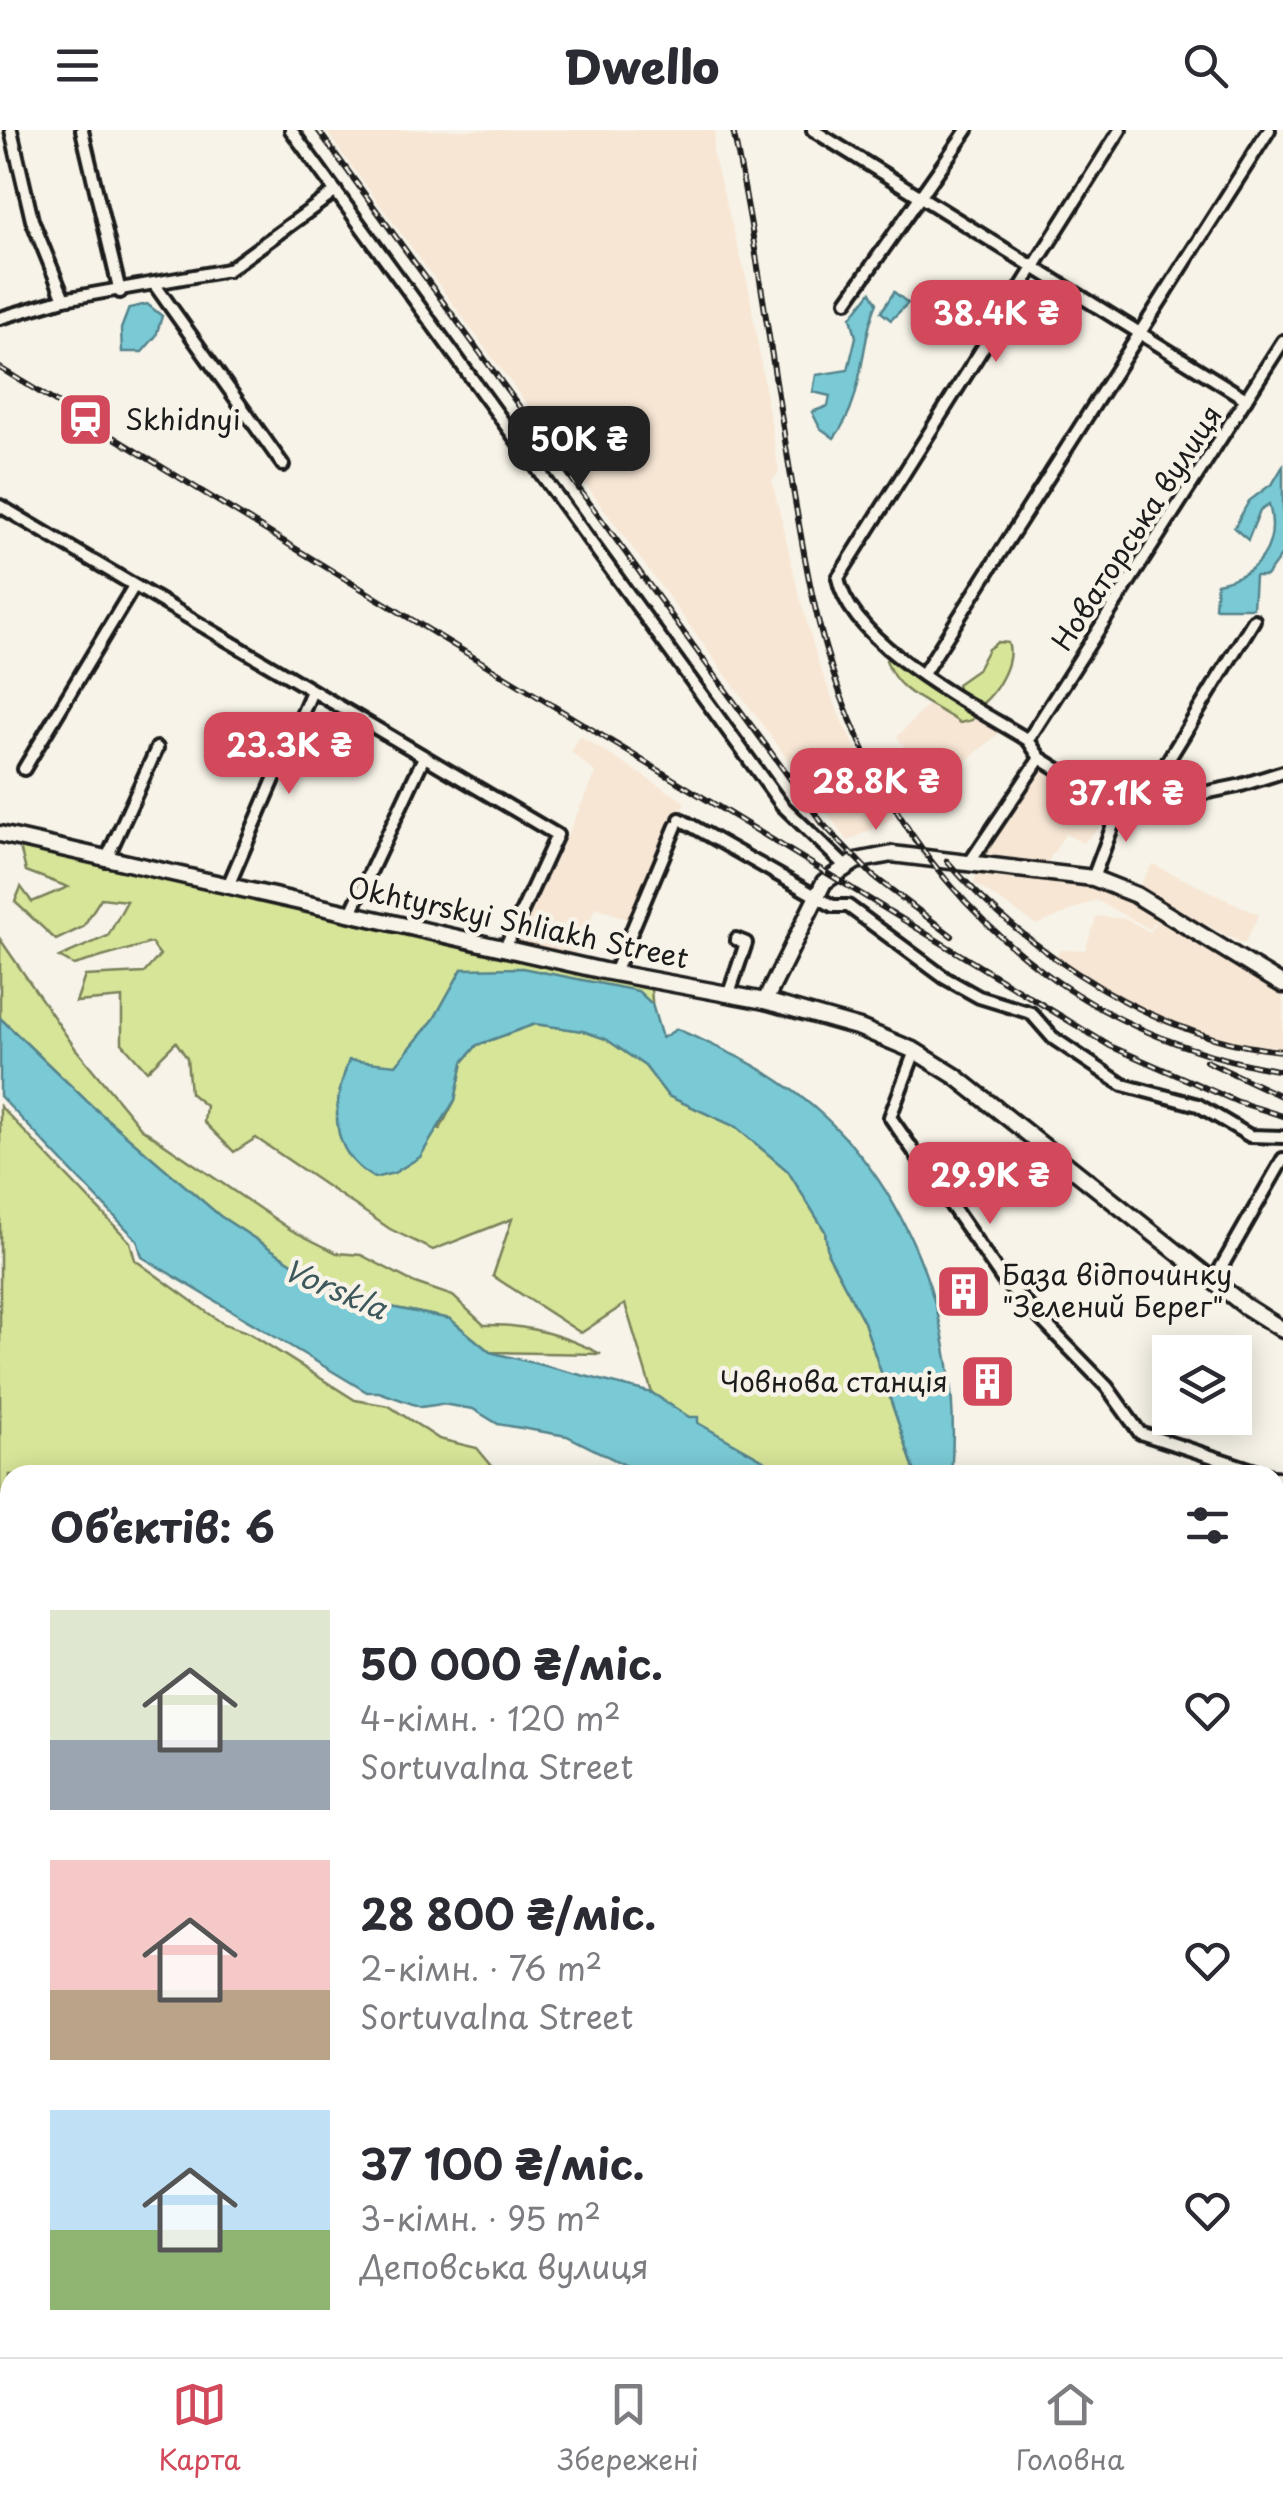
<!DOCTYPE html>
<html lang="uk">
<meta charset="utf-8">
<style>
:root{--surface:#fff;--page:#f2f2f3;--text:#2b2b33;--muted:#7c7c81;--line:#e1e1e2;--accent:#d1495b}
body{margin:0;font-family:"Playpen Sans",sans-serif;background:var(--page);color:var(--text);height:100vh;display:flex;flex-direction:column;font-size:38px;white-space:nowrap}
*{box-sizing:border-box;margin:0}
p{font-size:32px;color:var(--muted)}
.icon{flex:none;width:55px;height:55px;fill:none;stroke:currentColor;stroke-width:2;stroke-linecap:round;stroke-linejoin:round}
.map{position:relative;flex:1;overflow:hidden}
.details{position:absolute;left:0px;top:1335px;width:1285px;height:892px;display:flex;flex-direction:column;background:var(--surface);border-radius:30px 30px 0 0;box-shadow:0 5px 25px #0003}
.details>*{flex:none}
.controls{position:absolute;left:1152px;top:1205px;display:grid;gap:20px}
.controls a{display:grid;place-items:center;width:100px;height:100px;border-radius:0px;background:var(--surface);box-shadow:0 5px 25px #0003;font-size:50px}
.price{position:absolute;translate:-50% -85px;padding:0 22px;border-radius:20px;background:var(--accent);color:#fff;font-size:32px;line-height:65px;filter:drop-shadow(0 2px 5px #0008)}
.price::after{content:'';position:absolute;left:50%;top:60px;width:30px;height:22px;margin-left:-15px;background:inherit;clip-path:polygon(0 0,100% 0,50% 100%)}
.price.on{background:#222;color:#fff}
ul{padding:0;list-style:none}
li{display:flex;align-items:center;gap:30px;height:250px;padding:0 50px}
li span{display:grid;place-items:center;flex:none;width:280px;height:200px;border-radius:0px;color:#555}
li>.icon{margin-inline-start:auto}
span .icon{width:120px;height:120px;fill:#fffc;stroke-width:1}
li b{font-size:42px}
h2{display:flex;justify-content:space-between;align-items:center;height:120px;padding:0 50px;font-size:42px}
header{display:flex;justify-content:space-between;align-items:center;height:130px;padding:0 50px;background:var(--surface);font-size:45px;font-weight:800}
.dock{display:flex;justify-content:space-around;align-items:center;height:140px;border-top:2px solid var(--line);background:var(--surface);font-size:28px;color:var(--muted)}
.dock a{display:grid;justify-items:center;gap:5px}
.dock .on{color:var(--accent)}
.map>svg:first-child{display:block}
.built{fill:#f7e6d4}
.green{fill:#d6e598;stroke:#79805a;stroke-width:2.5}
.water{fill:#7acad6;stroke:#54848c;stroke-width:2.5}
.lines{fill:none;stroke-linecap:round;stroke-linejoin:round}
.street-casing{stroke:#1c1c1c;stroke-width:18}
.secondary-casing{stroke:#1c1c1c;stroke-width:21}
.street{stroke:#f7f3e8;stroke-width:10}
.secondary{stroke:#f7f3e8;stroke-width:14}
.rail-casing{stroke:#1c1c1c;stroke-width:6}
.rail{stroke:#f7f3e8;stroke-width:2.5;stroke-dasharray:8;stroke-linecap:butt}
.labels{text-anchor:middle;stroke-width:9;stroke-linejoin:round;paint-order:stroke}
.poi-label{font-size:28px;fill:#1c1c1c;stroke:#f7f3e8;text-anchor:start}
.street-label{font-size:28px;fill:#1c1c1c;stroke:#f7f3e8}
.water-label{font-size:30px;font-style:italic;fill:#3d595d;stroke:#f7f3e8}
</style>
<header><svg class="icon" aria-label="menu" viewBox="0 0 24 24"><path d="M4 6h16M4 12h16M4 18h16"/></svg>Dwello<svg class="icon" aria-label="search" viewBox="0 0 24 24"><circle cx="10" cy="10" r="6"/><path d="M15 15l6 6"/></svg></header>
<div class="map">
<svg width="1283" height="2227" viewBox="0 0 1283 2227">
<rect width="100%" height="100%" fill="#f7f3e8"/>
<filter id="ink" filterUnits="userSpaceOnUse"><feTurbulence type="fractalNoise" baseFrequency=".01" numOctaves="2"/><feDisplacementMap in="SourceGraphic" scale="20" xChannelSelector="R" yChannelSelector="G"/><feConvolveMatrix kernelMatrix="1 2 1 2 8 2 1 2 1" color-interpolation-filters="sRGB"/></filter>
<g filter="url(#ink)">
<g class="built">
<polygon points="325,0 715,0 713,24 748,155 779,342 772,351 801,472 819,535 842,592 894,688 848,711"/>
<polygon points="941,561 1000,603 934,657 897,607"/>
<polygon points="580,606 685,672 627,789 596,777 574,824 563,819 559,823 517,813 596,643 571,622"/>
<polygon points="1043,635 1108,675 1110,687 1083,713 1065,704 1046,735 984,732 981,723"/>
<polygon points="1152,734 1259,785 1244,814 1137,760"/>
<polygon points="978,738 1093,753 1157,786 1150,799 1096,770 1037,795 974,753"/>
<polygon points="1097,786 1126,789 1150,802 1159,786 1283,858 1283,926 1216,913 1159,892 1053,832 1060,820 1085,820"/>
</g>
<g class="green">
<path d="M998 512 1008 513C1015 531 997 561 983 573 970 573 959 568 957 554L977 540 988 519Z"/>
<path d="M893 526 974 584 972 590 960 593C934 574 896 564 886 530Z"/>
<polygon points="20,717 651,859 654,894 462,839 434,889 396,935 440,999 455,970 463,932 477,915 535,894 583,901 606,909 645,936 668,966 736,997 788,1041 825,1101 828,1124 864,1192 916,1345 790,1345 733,1316 652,1263 625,1174 581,1203 493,1146 512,1089 433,1120 390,1099 256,1008 234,1022 204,992 206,976 190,963 187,928 176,912 147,941 122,913 122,868 76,872 85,846 144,843 160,825 151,813 74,835 59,827 108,806 127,771 101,768 83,797 56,810 15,772 21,757 32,772 68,757 26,741"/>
<path d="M0 809 75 918 141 998 291 1100 337 1123 361 1125 415 1153 453 1166 484 1195C527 1194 563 1205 601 1224L490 1222 450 1189 346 1168 220 1086 93 977 0 888Z"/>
<polygon points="0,976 130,1112 135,1130 222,1193 249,1203 355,1270 389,1276 439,1309 477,1318 492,1336 493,1345 10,1345 10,2080 0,2082"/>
<polygon points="1275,1596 1283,1596 1283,1673 1275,1668"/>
<polygon points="1275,1673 1283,1681 1283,1753 1275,1757"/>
<polygon points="1282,1763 1283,1763 1283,2019 1275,2012 1275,1764"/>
<polygon points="10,2190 10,2218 141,2218 100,2227 0,2227 0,2192"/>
<polygon points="192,2218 242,2218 230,2227 201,2227"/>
<polygon points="578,2218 895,2218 911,2227 627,2227"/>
<polygon points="1071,2218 1165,2218 1168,2227 1083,2227"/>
</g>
<g class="water">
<path d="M871 162 877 173C858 218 866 267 834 308L820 298 812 282 828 276 830 266 813 262 816 245 848 240 856 207 851 187Z"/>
<polygon points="894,162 908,173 891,190 881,182"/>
<polygon points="147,174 162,186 156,206 142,222 122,222 121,199 129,178"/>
<path d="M1283 336V423L1266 446H1255L1253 478H1215L1217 453C1260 445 1280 415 1269 374L1260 380 1248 410 1234 398 1249 371 1273 353Z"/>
<path d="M522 838 638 861 652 874 662 908 677 899C712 915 747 929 779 951 908 1036 964 1198 951 1345H916L864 1192 828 1124 825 1101 788 1041 736 997 668 966 645 936 606 909 583 901 535 894 477 915 463 932 455 970 420 1027 394 1043 374 1048C327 1020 332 976 349 930L396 935 434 889 462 839Z"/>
<polygon points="0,888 93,977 220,1086 346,1168 450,1189 490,1222 652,1263 689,1287 698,1287 698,1293 790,1345 671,1345 631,1338 567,1306 498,1294 473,1279 442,1274 421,1277 379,1262 367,1262 142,1127 137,1110 0,966"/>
<polygon points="1275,1484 1283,1484 1283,1590 1275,1589"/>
</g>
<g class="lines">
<defs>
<g id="street">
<polyline points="11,0 32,90 64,169"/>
<polyline points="82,0 120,162"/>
<polyline points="291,0 782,675 845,736"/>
<polyline points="813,0 1246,269"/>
<path d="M1120 0 838 448C851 515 973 576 1028 610L1040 628 1115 675 1140 676 1238 656 1283 642"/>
<polyline points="155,155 283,335"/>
<polyline points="847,171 967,0"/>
<polyline points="0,188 64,169 228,140 336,61"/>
<polyline points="0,376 557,705 505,818"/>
<polyline points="923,544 1269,0"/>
<polyline points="1028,610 1283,211"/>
<polyline points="24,639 134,456"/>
<polyline points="1140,676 1254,490"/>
<polyline points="680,689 833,776 848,776 945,848 979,867 1031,883 1053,908 1123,955 1198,975 1250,1006 1283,1007"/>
<polyline points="106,730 157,618"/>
<polyline points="970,732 1040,628"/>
<polyline points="1093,748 1116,687 1115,675"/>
<polyline points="228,756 312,561"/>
<polyline points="351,783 424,627"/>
<polyline points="614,843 676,696"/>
<polyline points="729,863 746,813 736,809"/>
<polyline points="915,921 890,987 1003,1150 1107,1257 1140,1303 1268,1345"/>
<polyline points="1214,1150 1283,1029"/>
<polyline points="1275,1347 1283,1350"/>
<polyline points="1275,2139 1283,2139"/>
<polyline points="1224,2218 1224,2227"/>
</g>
<g id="secondary">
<polyline points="0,704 604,841 765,871 860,898 915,921 955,946 1245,1176 1283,1200"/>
<polyline points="765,871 824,752 856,731 892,724 1093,748 1136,765 1283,855"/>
</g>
</defs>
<use href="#street" class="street-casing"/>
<use href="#secondary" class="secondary-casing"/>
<use href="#street" class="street"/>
<use href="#secondary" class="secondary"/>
<defs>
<g id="rail">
<polyline points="318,0 823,694 873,746 952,806"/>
<path d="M733 0C756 111 771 224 789 335 802 412 813 490 840 563 913 763 1071 907 1283 941"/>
<polyline points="0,238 1110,916 1238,972 1283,986"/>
<path d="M947 731C1024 821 1162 912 1283 921"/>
<polyline points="1206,931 1283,967"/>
<polyline points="0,2148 10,2147"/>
<polyline points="988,2218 1000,2227"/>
</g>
</defs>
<use href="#rail" class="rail-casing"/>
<use href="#rail" class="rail"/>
</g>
</g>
<defs>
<symbol id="station-square" viewBox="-11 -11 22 22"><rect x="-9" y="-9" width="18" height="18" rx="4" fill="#d1495b" stroke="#f7f3e8"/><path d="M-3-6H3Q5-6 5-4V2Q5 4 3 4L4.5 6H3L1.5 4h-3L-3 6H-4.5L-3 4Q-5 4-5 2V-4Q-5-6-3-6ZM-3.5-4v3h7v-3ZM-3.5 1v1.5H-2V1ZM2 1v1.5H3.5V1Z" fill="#fff"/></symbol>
<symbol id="building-square" viewBox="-11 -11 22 22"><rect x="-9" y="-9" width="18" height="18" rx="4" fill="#d1495b" stroke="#f7f3e8"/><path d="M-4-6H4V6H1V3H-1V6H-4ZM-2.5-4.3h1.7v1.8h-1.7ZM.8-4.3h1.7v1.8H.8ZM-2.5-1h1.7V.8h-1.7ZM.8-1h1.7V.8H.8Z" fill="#fff"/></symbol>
</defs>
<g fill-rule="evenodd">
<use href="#station-square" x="54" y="258" width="63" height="63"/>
<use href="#building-square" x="932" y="1130" width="63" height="63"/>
<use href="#building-square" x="956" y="1220" width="63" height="63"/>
</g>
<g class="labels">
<g class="poi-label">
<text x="125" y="300">Skhidnyi</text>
<text x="1002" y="1155">База відпочинку<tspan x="1002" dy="32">"Зелений Берег"</tspan></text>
<text x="948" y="1262" text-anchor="end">Човнова станція</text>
</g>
<g class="street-label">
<text transform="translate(1137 398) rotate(-57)" y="10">Новаторська вулиця</text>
<text transform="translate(518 793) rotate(12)" y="10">Okhtyrskyi Shliakh Street</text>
</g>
<g class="water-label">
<text transform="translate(335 1160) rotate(23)" y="10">Vorskla</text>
</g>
</g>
</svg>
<div class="controls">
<a><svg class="icon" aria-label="layers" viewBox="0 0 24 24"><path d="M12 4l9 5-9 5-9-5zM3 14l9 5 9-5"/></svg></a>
</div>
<b class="price" style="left:996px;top:235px">38.4K ₴</b>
<b class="price on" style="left:579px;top:361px">50K ₴</b>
<b class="price" style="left:289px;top:667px">23.3K ₴</b>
<b class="price" style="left:876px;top:703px">28.8K ₴</b>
<b class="price" style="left:1126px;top:715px">37.1K ₴</b>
<b class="price" style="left:990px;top:1097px">29.9K ₴</b>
<section class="details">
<h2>Об’єктів: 6<svg class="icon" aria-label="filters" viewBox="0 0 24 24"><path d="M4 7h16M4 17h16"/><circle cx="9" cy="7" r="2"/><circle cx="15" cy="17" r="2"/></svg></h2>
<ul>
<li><span style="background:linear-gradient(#dfe7d0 65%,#9aa5b1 0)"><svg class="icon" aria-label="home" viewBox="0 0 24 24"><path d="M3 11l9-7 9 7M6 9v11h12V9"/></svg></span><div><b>50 000 ₴/міс.</b><p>4-кімн. · 120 m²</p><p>Sortuvalna Street</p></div><svg class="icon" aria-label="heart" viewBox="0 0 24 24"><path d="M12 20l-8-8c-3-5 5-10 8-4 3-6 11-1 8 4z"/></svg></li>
<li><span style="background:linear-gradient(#f6c9c9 65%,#b9a48a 0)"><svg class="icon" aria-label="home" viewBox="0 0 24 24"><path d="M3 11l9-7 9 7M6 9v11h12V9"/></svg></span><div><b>28 800 ₴/міс.</b><p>2-кімн. · 76 m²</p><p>Sortuvalna Street</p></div><svg class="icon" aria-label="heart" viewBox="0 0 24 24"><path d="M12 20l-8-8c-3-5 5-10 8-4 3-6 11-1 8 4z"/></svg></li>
<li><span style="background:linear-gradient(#bfe0f5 60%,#8fb573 0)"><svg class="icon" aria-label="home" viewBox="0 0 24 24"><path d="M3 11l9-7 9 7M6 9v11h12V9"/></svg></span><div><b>37 100 ₴/міс.</b><p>3-кімн. · 95 m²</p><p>Деповська вулиця</p></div><svg class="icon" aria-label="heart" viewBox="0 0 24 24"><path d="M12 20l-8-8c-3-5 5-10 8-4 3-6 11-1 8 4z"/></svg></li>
</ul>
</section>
</div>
<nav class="dock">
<a class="on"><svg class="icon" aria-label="map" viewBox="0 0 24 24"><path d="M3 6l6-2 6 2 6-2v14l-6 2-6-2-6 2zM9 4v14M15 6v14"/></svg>Карта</a>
<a><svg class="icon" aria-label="saved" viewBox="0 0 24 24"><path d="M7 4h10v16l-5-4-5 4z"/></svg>Збережені</a>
<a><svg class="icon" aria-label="home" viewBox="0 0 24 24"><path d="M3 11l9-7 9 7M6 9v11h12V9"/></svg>Головна</a>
</nav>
